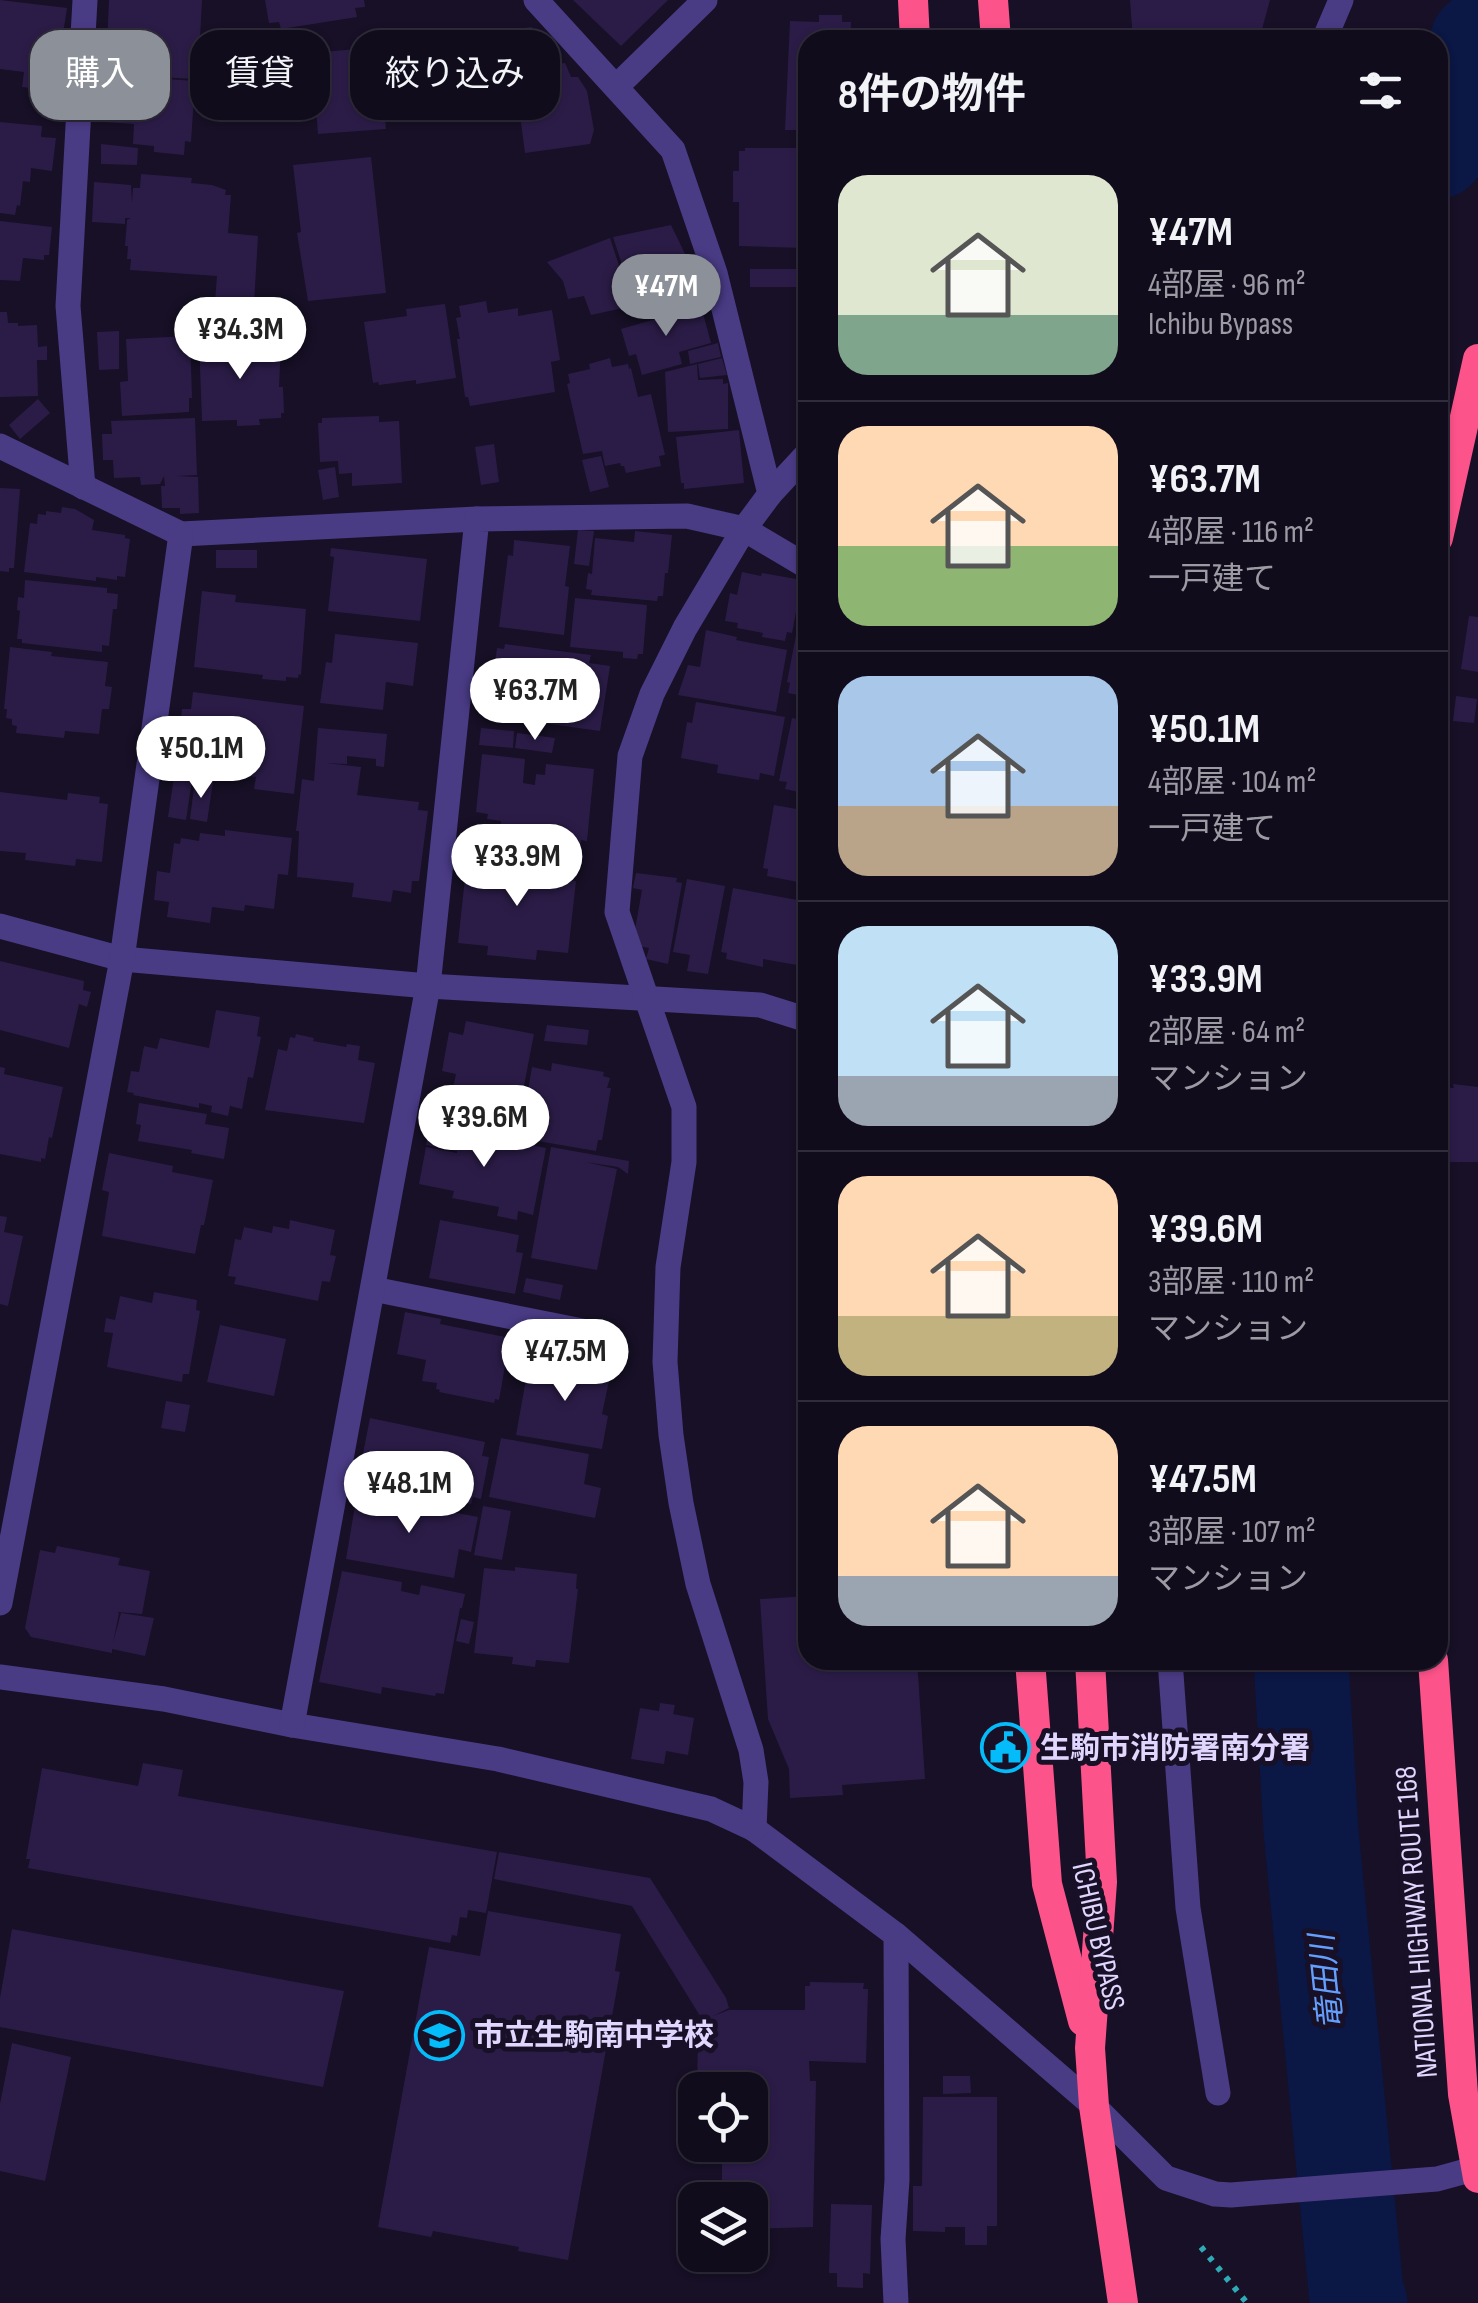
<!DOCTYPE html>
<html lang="ja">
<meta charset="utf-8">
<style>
:root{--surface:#110c1c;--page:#1e1a29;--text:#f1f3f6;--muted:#9c9ba3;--line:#302c3b;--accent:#8c9099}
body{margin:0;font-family:"Sofia Sans Condensed","Noto Sans JP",sans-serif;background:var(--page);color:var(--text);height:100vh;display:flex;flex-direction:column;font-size:38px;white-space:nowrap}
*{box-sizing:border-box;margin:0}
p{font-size:32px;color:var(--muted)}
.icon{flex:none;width:55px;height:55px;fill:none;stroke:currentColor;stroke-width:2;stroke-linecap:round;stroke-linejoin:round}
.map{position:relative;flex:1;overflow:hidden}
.drawer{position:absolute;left:798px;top:30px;width:650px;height:1640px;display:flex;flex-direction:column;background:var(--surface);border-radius:30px;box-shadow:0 2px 8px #0004,0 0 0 2px var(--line)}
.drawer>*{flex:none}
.top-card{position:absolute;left:30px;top:30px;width:618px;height:90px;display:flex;gap:20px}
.fabs{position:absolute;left:678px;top:2072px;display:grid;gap:20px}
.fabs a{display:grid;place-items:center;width:90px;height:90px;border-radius:20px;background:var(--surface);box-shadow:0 2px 8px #0004,0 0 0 2px var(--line);font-size:50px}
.price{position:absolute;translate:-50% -85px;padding:0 22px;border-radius:35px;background:#fff;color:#222;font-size:32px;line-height:65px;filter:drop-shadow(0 2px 5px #0008)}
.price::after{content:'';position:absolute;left:50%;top:60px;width:30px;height:22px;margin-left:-15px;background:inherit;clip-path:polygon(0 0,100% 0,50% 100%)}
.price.active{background:var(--accent);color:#fff}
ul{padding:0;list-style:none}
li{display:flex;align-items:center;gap:30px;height:250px;padding:0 40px}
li+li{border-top:2px solid var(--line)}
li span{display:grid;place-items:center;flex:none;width:280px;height:200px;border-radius:30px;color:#555}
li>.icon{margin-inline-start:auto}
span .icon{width:120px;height:120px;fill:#fffc;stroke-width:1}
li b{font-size:42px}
h2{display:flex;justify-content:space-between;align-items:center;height:120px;padding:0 40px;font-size:42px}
.chip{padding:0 35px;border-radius:30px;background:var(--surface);box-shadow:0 2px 8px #0004,0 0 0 2px var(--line);font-size:35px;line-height:90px}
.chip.active{background:var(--accent);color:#fff}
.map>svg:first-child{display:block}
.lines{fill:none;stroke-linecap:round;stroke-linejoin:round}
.river{stroke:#0b1744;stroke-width:95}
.building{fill:#2b1c47}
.path{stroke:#31aab7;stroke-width:6;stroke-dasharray:5 8;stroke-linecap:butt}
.minor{stroke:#4a3b85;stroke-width:25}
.highway{stroke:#fc538a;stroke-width:30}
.labels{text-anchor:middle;stroke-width:10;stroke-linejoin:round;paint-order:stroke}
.poi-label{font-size:30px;font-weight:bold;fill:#e1d6fe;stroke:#171026;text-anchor:start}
.street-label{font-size:30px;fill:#e1d6fe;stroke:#171026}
.water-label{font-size:32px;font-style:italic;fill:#659ffd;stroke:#171026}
</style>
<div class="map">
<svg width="1478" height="2303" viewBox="0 0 1478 2303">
<rect width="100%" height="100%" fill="#171026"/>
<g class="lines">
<g class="river">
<polyline points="1438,151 1478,40"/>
<polyline points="1301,1660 1311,1831 1356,2291 1360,2303"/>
</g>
</g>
<g class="building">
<polygon points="0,0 67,8 57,72 54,72 53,76 56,77 53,91 22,87 24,72 0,69"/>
<polygon points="109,0 202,0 199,56 196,55 195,79 158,77 159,52 147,51 147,46 107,44"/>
<polygon points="265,0 364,0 365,7 355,8 357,17 281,29 279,22 269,23"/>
<polygon points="573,0 668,0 621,46"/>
<polygon points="1130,0 1270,0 1259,40 1133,40"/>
<polygon points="819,15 842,15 842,22 851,22 850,40 808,40 808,134 800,134 800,130 785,130 790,21 819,22"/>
<polygon points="532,27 537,61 514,64 509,30"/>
<polygon points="465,34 466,39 494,35 494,39 498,38 499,48 496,49 505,106 501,106 502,113 454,120 453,116 426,120 417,60 423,59 421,46 445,43 444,37"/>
<polygon points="379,47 381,62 389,61 391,97 383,98 386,129 318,134 312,53"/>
<polygon points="106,52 140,54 139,73 105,72"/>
<polygon points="565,63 571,77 578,77 587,91 594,130 590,144 525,153 514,69"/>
<polygon points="107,75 195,81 191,142 185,141 184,155 154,152 154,146 133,144 134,124 104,122"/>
<polygon points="411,95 416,121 405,122 400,97"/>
<polygon points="0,122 42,126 41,137 56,138 52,171 31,168 30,182 23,181 20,206 17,205 15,215 0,213"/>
<polygon points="101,144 138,148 137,165 101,164"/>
<polygon points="745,148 804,148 804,154 808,154 808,237 804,237 804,248 739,246 739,202 733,202 733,171 739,171 739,151 745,151"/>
<polygon points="371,157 386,293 308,301 297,233 301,232 293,165"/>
<polygon points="141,174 192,178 191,183 212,185 226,190 225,195 231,195 228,233 258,236 254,303 215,301 217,276 130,270 131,259 127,259 128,246 125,246 127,220 131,218 125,218 125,224 92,222 94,182 131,185 132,203 133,188 140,188"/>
<polygon points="0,221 52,227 49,255 44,255 44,260 23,258 20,281 0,280"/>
<polygon points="671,225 689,262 673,267 675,273 659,280 665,278 665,285 632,295 613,237"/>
<polygon points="610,238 630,299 623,308 591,315 584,296 568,299 563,281 547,262"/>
<rect x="750" y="269" width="58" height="18"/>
<polygon points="691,270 696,285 670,293 665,278"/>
<polygon points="698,287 702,303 671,313 665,297"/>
<polygon points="486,301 488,313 518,308 518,316 552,310 560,360 551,362 555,392 470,406 468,397 465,397 457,339 460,339 456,318 461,317 459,306"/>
<polygon points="445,304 456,378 416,384 416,380 379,385 378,382 373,383 364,322 407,316 406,309"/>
<polygon points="701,306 711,343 679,352 682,364 642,375 636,354 629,356 621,329"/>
<polygon points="0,312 7,312 8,323 18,323 18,326 37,325 38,347 47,346 47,360 37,360 38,396 0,397"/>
<polygon points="119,331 119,369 99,370 97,332"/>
<polygon points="190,336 192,398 189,398 189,412 122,416 120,382 128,381 126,339"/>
<polygon points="229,339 229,342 241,342 241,346 281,345 279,387 283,387 284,413 281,413 281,418 259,419 260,425 237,426 237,420 202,421 199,341"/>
<polygon points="718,343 721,357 690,364 688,351"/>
<polygon points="610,358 612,367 628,364 629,369 631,368 638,397 651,394 665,455 659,456 661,466 626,473 624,466 621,466 620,463 605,466 602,451 583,454 567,384 570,383 568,374 590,369 589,364"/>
<polygon points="722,358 727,375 700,378 698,364"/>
<polygon points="697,364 698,380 723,379 723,384 728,383 728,429 668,432 665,372"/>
<polygon points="38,399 50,413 20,439 9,425"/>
<polygon points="379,416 379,422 399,421 402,483 352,486 352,473 339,474 338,461 320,462 318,423 322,423 322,418"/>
<polygon points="195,418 197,475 176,476 198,477 199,513 180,514 180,508 162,508 161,486 165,486 164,476 160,484 141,485 140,477 114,478 113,460 103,460 102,434 112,434 111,421"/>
<polygon points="739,430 744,483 684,489 684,483 681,483 676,437"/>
<polygon points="494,444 499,482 481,485 475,447"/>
<polygon points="601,456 609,487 590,492 582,460"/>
<polygon points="335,467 339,497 323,500 318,470"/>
<polygon points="0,488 20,489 14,568 9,568 9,572 0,571"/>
<polygon points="62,507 75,509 94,520 92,530 125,535 125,538 130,539 125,577 117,576 117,580 96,577 96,581 24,572 30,523 37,524 38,514 46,515 46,511 61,513"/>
<polygon points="578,530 594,531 589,566 574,564"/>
<polygon points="635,531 672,535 668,573 665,573 663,596 658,596 657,601 591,595 592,590 586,589 588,573 592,574 595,538 634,542"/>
<polygon points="514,540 570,546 565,586 569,587 564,635 499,627 508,555 513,556"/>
<polygon points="331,548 427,559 420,621 328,611 334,557 330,556"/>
<rect x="216" y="550" width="41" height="18"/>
<polygon points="742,572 761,576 762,573 802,580 792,633 787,632 785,641 762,637 763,633 737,628 738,623 725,621 730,593 737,595"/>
<polygon points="25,580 107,588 107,593 118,594 117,609 113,609 109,646 102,645 102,652 22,643 22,639 17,639 20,611 17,610 18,597 24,598"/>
<polygon points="202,591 236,595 235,602 306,609 301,675 299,674 298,678 286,677 286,681 262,679 263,675 194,667"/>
<polygon points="575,598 647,605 643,654 638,654 637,659 623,658 623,652 570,647"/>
<polygon points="1469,616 1478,617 1478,672 1461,669"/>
<polygon points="706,630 737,637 736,640 787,650 776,712 678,695 688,665 700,667"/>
<polygon points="797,630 808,632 808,697 788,693 790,683 787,682"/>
<polygon points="335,634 418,643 413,686 386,682 383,710 320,703 326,662 332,663"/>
<polygon points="505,644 591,655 589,663 610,666 600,731 492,716 493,710 489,710 497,648 504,649"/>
<polygon points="10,647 52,652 51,656 108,662 105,686 112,687 109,709 102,709 99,734 65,731 64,738 16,733 17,726 12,725 12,719 6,718 7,709 4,709"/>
<polygon points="193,692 304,706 294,794 254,789 256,777 175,767 182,709 191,709"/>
<polygon points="1456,696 1477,699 1474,723 1453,721"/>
<polygon points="696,702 785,717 774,776 760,773 759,780 717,773 718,765 681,758 687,722 692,723"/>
<polygon points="792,718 808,721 808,794 785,789 787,782 779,781"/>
<polygon points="318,728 387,734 384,767 376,766 376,759 347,756 347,764 326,763 361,767 357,795 419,802 418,810 428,811 419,881 412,881 411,893 393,890 391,902 352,897 354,883 297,877 299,831 296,831 302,779 314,781"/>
<polygon points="481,728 514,731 513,748 479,745"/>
<polygon points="517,733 555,738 552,753 515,748"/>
<polygon points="482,754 525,759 523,783 535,785 536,774 545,775 546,764 594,769 587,841 581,840 581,843 552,840 551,856 520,852 522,832 500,831 501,821 487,819 488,814 476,812"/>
<polygon points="174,777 192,780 186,820 168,817"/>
<polygon points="195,780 213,782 207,822 190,819"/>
<polygon points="0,792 67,800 68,793 100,797 99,803 108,804 102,862 76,859 75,866 25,860 26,853 0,851"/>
<polygon points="774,805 808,811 808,884 767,876 768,869 763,868"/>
<polygon points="470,828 514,834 510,860 466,854"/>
<polygon points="225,830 292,838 288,875 278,874 274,909 245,905 244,911 212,907 210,923 167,917 169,902 154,900 157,871 170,873 174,843 180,844 181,838 199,841 200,833 225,836"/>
<polygon points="471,859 570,870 575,875 574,879 541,877 576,881 568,953 537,950 536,960 487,955 488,946 458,943 465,878 469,878"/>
<polygon points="636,873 677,878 676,882 682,883 668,964 646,959 649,948 639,946 634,935 642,890 633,888"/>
<polygon points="687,879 725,886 708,974 687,971 690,955 673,952"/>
<polygon points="733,888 808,902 808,967 763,959 763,967 726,959 727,953 721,952"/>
<polygon points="0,961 84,981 83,990 91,992 87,1007 79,1004 69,1048 0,1030"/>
<polygon points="216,1010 260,1017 257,1036 261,1037 253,1078 248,1077 242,1109 230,1106 228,1116 211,1112 212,1106 199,1103 199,1108 133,1095 134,1093 127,1092 131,1071 139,1072 144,1046 157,1049 160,1038 209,1048"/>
<polygon points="466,1021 534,1034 521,1101 453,1088 456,1074 442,1071 449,1032 463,1035"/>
<polygon points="547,1025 589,1030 587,1045 544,1041"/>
<polygon points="296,1034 314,1038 313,1041 346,1047 347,1044 360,1046 358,1060 375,1063 364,1123 265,1110 278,1049 287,1051 290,1037 295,1038"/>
<polygon points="552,1063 604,1072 603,1076 610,1078 607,1088 611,1088 602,1140 598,1140 596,1151 520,1138 532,1067 551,1071"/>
<polygon points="0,1067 5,1068 4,1074 63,1087 52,1138 49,1137 45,1159 41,1158 41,1162 0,1154"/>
<polygon points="1453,1084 1478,1087 1478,1162 1450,1162 1450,1148 1441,1148 1440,1091 1450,1091 1450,1088 1454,1088"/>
<polygon points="435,1100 470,1107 465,1128 431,1121"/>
<polygon points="139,1103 207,1114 205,1124 229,1128 224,1159 191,1153 192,1150 138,1141 141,1125 136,1124"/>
<polygon points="430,1125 460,1131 457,1146 461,1131 546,1148 533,1215 518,1211 517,1220 497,1216 499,1207 452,1198 454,1191 419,1184 426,1147 457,1153 457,1151 426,1145"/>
<polygon points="551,1147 629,1161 628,1174 618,1167 585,1162 617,1169 597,1270 531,1258"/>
<polygon points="109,1153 173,1166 172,1172 213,1180 204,1225 201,1225 195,1254 102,1236 109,1192 102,1190"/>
<polygon points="0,1216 7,1217 4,1232 23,1236 8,1306 0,1304"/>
<polygon points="290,1220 335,1230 330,1255 336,1256 330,1282 322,1281 318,1301 234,1284 236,1277 228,1276 235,1239 241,1240 244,1227 272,1233 273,1226 289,1229"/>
<polygon points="440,1220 519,1235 516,1252 523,1253 515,1294 429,1278"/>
<polygon points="526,1278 563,1285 560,1300 523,1292"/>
<polygon points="154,1292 197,1300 196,1310 200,1311 189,1374 183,1374 182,1382 107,1367 113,1333 104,1332 106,1318 115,1320 120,1296 152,1303"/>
<polygon points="405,1312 441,1319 440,1324 510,1338 499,1400 495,1399 494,1403 439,1392 440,1390 436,1389 437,1383 422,1381 426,1360 397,1354"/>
<polygon points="220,1325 286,1339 274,1396 207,1382"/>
<polygon points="541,1358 605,1370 610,1376 602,1414 608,1416 602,1449 516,1435 528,1368 538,1370"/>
<polygon points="166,1401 190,1405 185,1432 161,1428"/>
<polygon points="370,1418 485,1442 482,1456 489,1457 481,1499 473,1497 471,1504 410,1492 408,1499 356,1489"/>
<polygon points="501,1438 589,1454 584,1484 601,1488 595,1518 489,1497"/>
<polygon points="357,1494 478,1517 471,1552 459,1549 454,1578 346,1559"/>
<polygon points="483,1506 511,1511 502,1560 474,1555"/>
<polygon points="57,1546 120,1558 118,1565 150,1571 142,1614 117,1612 119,1613 113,1643 121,1613 154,1618 145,1656 112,1649 112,1653 31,1637 25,1628 40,1550 55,1553"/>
<polygon points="515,1567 577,1574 576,1589 578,1589 569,1663 536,1660 535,1667 512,1664 513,1657 474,1653 484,1568 515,1571"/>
<polygon points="342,1571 402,1582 401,1591 419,1595 421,1585 465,1594 462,1608 460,1608 444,1694 436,1693 435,1696 382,1687 381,1694 319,1682"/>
<polygon points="808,1596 808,1660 917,1660 925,1779 842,1785 843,1795 790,1798 789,1769 768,1719 760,1599"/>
<polygon points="461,1619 474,1622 469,1644 456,1641"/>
<polygon points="660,1703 675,1705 673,1714 694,1718 688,1755 666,1751 664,1764 631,1759 640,1708 659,1711"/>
<polygon points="143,1763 183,1770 178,1796 497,1852 486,1913 468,1910 467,1918 460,1917 457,1936 452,1935 450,1943 28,1868 30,1859 26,1859 42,1768 138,1786"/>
<polygon points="499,1852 650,1878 726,1998 729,2008 713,2016 729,2010 805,2010 805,1986 810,1986 810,1982 864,1983 863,1989 868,1989 866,2063 809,2061 810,2081 816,2081 813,2227 750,2229 750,2200 722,2200 722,2145 750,2145 750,2090 723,2090 723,2084 697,2086 698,2038 696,2039 695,2022 702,2019 632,1906 494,1879"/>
<polygon points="488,1911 621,1934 615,1971 620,1972 568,2260 518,2251 519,2247 433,2231 431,2237 378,2227 429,1947 480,1956"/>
<polygon points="12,1929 344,1991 323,2087 0,2027 0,1998"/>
<polygon points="12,2043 71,2057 45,2181 0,2171 0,2104"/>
<polygon points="943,2076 970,2076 971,2093 943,2094"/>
<polygon points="923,2097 997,2097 997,2226 987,2226 987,2245 965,2245 965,2227 945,2227 945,2232 913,2231 913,2186 922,2186"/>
<polygon points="831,2204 872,2205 870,2274 863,2273 863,2288 837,2287 837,2273 829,2273"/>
</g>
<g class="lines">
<polyline class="path" points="1201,2247 1247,2303"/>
<g class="minor">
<polyline points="536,0 673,150 715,273 770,494"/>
<polyline points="1324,40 1341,0"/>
<polyline points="616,87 705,0"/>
<polyline points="0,446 181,534 477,519"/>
<polyline points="83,487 68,306 85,0"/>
<polyline points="0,926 122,959 428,986 760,1005 808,1020"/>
<polyline points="373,1289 587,1332"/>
<polyline points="0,1603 122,959 181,534"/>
<polyline points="1170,1660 1188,1908 1218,2093"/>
<polyline points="0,1677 164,1699 292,1725 498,1759 711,1809 754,1829 896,1935 1094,2106 1166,2178 1215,2194 1231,2195 1437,2179 1477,2168"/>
<polyline points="292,1725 428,986 477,519 687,516 744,529 808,567"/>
<polyline points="754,1829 756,1782 751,1750 698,1584 681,1503 671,1435 665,1362 668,1267 684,1162 684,1107 617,912 630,756 652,694 685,628 744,529 770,494 808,453"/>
<polyline points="896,2303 893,2239 897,2180 896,1935"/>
</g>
<g class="highway">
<polyline points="913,0 915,40"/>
<polyline points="993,0 996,40"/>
<polyline points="1438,538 1478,359"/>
<polyline points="1030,1660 1047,1884 1083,2021"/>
<polyline points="1090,1660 1102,1882 1090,2048 1094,2106 1123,2303"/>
<polyline points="1433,1660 1463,2094 1478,2178"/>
</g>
</g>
<defs>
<symbol id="civic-ring" viewBox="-11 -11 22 22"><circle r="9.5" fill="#171026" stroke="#05bcfb" stroke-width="1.5"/><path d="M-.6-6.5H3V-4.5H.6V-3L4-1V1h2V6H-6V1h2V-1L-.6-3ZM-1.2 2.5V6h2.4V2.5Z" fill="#05bcfb"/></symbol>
<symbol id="school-ring" viewBox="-11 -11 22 22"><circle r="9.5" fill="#171026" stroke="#05bcfb" stroke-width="1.5"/><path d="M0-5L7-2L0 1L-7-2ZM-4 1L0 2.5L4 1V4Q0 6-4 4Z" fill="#05bcfb"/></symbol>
</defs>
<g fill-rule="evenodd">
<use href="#civic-ring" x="978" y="1720" width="55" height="55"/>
<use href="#school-ring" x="412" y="2008" width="55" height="55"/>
</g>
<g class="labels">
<g class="poi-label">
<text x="1040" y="1758">生駒市消防署南分署</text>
<text x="474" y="2045">市立生駒南中学校</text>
</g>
<g class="street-label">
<text transform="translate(1416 1922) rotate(-94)" y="10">NATIONAL HIGHWAY ROUTE 168</text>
<text transform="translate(1099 1936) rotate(77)" y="10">ICHIBU BYPASS</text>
</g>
<g class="water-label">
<text transform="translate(1326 1982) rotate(-96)" y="11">竜田川</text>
</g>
</g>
</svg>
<div class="fabs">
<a><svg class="icon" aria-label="locate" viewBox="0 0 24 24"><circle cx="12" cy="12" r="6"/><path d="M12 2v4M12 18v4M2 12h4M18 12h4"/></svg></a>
<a><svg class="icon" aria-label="layers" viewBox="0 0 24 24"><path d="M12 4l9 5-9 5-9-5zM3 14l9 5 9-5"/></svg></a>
</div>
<b class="price active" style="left:666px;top:339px">¥47M</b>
<b class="price" style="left:240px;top:382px">¥34.3M</b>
<b class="price" style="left:535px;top:743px">¥63.7M</b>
<b class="price" style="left:201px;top:801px">¥50.1M</b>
<b class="price" style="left:517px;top:909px">¥33.9M</b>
<b class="price" style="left:484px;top:1170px">¥39.6M</b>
<b class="price" style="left:565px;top:1404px">¥47.5M</b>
<b class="price" style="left:409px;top:1536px">¥48.1M</b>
<div class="top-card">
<a class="chip active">購入</a>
<a class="chip">賃貸</a>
<a class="chip">絞り込み</a>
</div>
<section class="drawer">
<h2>8件の物件<svg class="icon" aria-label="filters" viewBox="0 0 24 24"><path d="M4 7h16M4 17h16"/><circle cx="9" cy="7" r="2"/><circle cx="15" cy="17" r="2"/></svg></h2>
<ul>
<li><span style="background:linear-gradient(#dfe7d0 70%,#7fa58c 0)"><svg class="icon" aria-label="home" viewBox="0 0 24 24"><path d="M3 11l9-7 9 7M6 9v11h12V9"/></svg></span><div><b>¥47M</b><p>4部屋 · 96 m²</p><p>Ichibu Bypass</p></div></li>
<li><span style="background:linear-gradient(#ffd9b3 60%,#8fb573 0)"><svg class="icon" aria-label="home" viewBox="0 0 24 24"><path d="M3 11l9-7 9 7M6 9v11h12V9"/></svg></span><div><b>¥63.7M</b><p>4部屋 · 116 m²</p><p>一戸建て</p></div></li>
<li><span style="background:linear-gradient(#a9c7e8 65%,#b9a48a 0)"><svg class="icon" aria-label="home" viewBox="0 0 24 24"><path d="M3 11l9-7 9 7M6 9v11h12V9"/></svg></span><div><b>¥50.1M</b><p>4部屋 · 104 m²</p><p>一戸建て</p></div></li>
<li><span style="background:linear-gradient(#bfe0f5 75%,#9aa5b1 0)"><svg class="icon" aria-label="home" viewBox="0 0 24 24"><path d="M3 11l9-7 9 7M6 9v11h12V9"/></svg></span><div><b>¥33.9M</b><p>2部屋 · 64 m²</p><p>マンション</p></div></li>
<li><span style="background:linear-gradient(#ffd9b3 70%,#c2b280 0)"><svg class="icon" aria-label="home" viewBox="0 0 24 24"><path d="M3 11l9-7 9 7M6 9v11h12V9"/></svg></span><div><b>¥39.6M</b><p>3部屋 · 110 m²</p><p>マンション</p></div></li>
<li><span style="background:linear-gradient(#ffd9b3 75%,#9aa5b1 0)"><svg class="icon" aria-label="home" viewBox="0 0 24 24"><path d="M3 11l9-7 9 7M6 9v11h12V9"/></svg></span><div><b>¥47.5M</b><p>3部屋 · 107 m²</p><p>マンション</p></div></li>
</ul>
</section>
</div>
